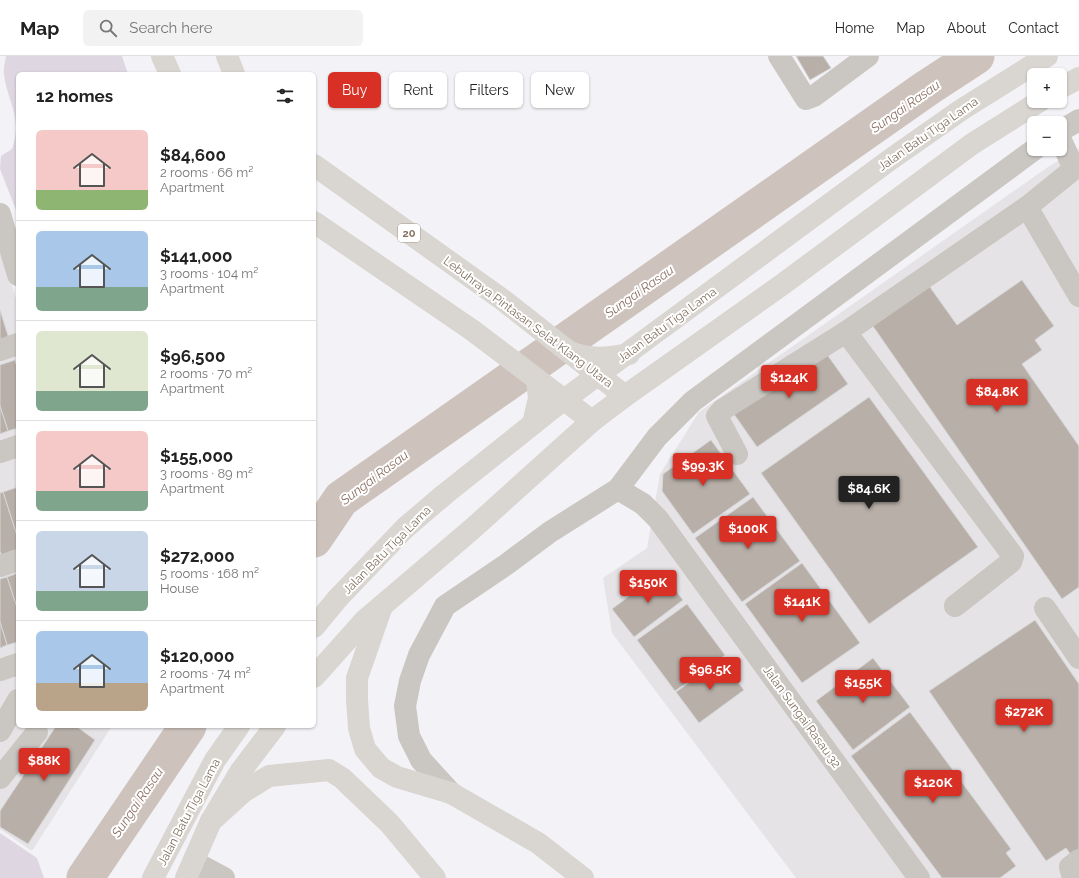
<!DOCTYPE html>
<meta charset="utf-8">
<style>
:root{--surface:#fff;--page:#f2f2f2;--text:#222;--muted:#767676;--line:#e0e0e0;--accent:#d93025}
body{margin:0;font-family:Raleway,sans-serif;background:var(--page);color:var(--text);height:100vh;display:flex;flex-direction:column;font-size:15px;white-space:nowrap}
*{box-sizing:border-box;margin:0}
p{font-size:13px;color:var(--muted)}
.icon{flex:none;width:22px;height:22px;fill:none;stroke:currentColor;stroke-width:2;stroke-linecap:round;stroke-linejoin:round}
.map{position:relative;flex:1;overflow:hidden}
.side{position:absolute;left:16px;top:16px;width:300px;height:656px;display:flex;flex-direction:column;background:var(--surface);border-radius:6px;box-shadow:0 1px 3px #0004}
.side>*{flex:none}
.guide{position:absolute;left:328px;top:16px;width:380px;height:36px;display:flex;gap:8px}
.buttons{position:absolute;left:1027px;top:12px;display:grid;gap:8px}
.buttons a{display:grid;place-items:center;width:40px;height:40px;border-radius:6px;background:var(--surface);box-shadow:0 1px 3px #0004;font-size:20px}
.price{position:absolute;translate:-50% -34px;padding:0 9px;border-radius:4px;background:var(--accent);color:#fff;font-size:13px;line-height:26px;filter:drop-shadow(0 1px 2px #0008)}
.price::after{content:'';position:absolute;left:50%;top:24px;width:12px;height:9px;margin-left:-6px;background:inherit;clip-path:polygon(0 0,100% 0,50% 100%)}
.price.active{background:#222;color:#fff}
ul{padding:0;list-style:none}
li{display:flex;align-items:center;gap:12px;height:100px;padding:0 20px}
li+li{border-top:1px solid var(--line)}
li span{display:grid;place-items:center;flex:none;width:112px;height:80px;border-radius:6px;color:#555}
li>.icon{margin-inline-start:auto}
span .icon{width:48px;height:48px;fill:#fffc;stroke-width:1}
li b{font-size:17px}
h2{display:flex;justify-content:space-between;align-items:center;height:48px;padding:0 20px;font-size:17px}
.chip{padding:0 14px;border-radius:6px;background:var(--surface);box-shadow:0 1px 3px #0004;font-size:14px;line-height:36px}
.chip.active{background:var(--accent);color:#fff}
header{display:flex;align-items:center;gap:24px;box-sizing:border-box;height:56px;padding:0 20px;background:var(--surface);border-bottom:1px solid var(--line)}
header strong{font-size:19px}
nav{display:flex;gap:22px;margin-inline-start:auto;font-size:14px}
.search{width:280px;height:36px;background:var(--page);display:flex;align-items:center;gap:10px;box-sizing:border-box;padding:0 14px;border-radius:6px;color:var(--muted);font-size:15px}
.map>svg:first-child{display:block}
.built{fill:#e5e3e5}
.green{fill:#ded7e1}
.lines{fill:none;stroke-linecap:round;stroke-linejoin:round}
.river{stroke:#cdc2bc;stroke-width:37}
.building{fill:#b8afa8;stroke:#d6d6d8}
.minor{stroke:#cac6c1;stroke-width:22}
.major{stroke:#d9d5d0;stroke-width:22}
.highway{stroke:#d9d5d0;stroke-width:22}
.labels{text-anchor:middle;stroke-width:4;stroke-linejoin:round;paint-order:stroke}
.shield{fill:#fff;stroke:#a79b8f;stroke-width:1}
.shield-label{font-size:11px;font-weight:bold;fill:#81705f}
.street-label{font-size:12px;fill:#81705f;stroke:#fff}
.water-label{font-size:13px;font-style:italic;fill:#8b7063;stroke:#fff}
</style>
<header>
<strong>Map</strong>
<div class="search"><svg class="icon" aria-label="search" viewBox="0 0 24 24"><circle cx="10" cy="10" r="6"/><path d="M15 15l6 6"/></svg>Search here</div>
<nav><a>Home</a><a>Map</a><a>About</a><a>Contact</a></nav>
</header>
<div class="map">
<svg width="1079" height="822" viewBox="0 0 1079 822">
<rect width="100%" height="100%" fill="#f3f3f7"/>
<g class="built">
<polygon points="1079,92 1079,822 796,822 612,577 603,522 647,492 660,418 699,356 1048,111"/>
<polygon points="0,190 18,249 18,670 112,670 32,795 0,773 0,687 5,675 0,667"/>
</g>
<g class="green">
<path d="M6 0H122L128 18H18V154H16L0 113 1 100 12 93C23 63 8 47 4 19 3 13 5 6 6 0Z"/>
<polygon points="0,777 37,802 44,822 0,822"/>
</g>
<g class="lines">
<g class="river">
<polyline points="314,483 341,443 927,32 976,0"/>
<polyline points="85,822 188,670"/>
</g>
</g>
<g class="building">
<polygon points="796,0 823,0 831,12 810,24"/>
<polygon points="925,224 957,269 1022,224 1054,270 1035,284 1042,294 1022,308 1079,390 1079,531 1062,543 868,263"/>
<polygon points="0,254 10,286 0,289"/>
<polygon points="826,297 848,328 757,391 731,354"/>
<polygon points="15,304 18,314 18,372 8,375 0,350 0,309"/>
<polygon points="869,341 978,491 869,568 761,417"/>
<polygon points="0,350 8,375 0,378"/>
<polygon points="711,384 750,438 693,478 662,435 663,418"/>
<polygon points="18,431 18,483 3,436"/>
<polygon points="3,436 18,483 18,498 3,503 0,495 0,437"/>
<polygon points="753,441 800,505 742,546 695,482"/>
<polygon points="802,507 860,587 802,627 745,548"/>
<polygon points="661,516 683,544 634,581 612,553"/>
<polygon points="18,517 18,555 7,521"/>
<polygon points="7,521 18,555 18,586 7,589 0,566 0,523"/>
<polygon points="687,548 725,599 675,635 637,584"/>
<polygon points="1035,564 1079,628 1079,793 1071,799 1066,792 1046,805 929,635"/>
<polygon points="0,566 7,589 0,592"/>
<polygon points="873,602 910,651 853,694 816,645"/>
<polygon points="721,604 744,634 699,667 676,636"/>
<polygon points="910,656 1011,793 1006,797 1016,810 1000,822 942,822 851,700"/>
<polygon points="56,670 76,670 95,684 28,788 0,771 0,755"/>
</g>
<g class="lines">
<g class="minor">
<polyline points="779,0 806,43 814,40 868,0"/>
<polyline points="1060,75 1079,64"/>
<polyline points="1027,151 1079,240"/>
<polyline points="0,158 18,219"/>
<polyline points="846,276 1013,500 1011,506 955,550"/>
<polyline points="0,294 18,288"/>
<polyline points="0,396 18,390"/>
<polyline points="737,398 717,360 722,354 846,276 1027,151 1074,113 1060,82"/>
<polyline points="618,433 643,448 658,463 919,822"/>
<polyline points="0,510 18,504"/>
<polyline points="1045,552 1079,602"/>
<polyline points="0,614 18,608"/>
<polyline points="0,675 18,644"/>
<polyline points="0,722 37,676"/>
<polyline points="451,737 421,704 409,680 405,650 410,625 419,599 445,550 507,508 550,476 618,433 657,381 693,345 1035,93"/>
<polyline points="190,822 194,806 224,822"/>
<polyline points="1073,822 1070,811 1079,804"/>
</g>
<g class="major">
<polyline points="1060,32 1079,22"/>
<polyline points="382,550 357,622 357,644 359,672 365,693 381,712 397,721 451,737 538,787 583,822"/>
<polyline points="314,571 338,542 405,472 445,438 553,352 891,103 961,54 1047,0"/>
<polyline points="314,621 364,565 471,474 592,365 625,340 783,228 972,88 1040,45"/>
<polyline points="211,765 243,736 269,720 329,714 342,722 390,768 435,822"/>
<polyline points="153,822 215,704 239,670"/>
<polyline points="186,822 211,765 240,716 275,670"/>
</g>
<g class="highway">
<polyline points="162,0 170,18"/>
<polyline points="227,0 234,18"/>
<polyline points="314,109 503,244 625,340"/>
<polyline points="314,166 472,274 592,365"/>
<path d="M572 297C592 304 608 302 629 298"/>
<polyline points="533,368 539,342 537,324"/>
</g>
</g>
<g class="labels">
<rect class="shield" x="398" y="168" width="22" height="18" rx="3"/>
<g class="shield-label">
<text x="409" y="181">20</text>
</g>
<g class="street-label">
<text transform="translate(928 78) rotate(-35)" y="4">Jalan Batu Tiga Lama</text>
<text transform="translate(528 266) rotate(37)" y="4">Lebuhraya Pintasan Selat Klang Utara</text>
<text transform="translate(667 269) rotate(-36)" y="4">Jalan Batu Tiga Lama</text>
<text transform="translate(387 494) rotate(-45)" y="4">Jalan Batu Tiga Lama</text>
<text transform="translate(802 661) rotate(54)" y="4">Jalan Sungai Rasau 32</text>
<text transform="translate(189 756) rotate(-62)" y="4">Jalan Batu Tiga Lama</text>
</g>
<g class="water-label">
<text transform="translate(905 50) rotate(-35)" y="5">Sungai Rasau</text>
<text transform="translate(639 235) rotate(-35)" y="5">Sungai Rasau</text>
<text transform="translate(374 421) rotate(-37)" y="5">Sungai Rasau</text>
<text transform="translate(137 746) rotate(-56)" y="5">Sungai Rasau</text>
</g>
</g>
</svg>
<div class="buttons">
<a>+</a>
<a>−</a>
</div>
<b class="price" style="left:789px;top:343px">$124K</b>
<b class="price" style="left:997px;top:357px">$84.8K</b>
<b class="price" style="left:703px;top:431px">$99.3K</b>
<b class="price active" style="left:869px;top:454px">$84.6K</b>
<b class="price" style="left:748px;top:494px">$100K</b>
<b class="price" style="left:648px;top:548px">$150K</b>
<b class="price" style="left:802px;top:567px">$141K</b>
<b class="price" style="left:710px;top:635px">$96.5K</b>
<b class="price" style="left:863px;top:648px">$155K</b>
<b class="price" style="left:1024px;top:677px">$272K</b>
<b class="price" style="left:44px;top:726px">$88K</b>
<b class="price" style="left:933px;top:748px">$120K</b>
<div class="guide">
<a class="chip active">Buy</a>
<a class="chip">Rent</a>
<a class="chip">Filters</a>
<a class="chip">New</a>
</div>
<section class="side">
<h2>12 homes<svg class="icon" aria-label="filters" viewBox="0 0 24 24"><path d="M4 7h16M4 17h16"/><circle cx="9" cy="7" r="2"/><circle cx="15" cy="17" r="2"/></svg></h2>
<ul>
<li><span style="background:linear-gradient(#f6c9c9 75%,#8fb573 0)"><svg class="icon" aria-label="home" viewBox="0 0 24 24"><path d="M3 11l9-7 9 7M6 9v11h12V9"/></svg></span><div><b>$84,600</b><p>2 rooms · 66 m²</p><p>Apartment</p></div></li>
<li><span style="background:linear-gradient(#a9c7e8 70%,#7fa58c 0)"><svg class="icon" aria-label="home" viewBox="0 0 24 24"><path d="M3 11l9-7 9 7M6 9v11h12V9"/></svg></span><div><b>$141,000</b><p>3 rooms · 104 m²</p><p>Apartment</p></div></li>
<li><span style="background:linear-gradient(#dfe7d0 75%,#7fa58c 0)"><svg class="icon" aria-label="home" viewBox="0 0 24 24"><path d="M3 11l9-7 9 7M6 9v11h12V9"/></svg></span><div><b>$96,500</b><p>2 rooms · 70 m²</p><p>Apartment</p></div></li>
<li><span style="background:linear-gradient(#f6c9c9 75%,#7fa58c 0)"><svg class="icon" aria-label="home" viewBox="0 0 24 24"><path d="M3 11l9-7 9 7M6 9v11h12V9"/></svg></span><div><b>$155,000</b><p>3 rooms · 89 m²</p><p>Apartment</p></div></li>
<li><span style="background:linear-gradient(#c9d6e8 75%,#7fa58c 0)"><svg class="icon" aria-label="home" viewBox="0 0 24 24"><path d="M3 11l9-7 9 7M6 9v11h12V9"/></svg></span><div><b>$272,000</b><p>5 rooms · 168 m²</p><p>House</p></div></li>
<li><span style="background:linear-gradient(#a9c7e8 65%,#b9a48a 0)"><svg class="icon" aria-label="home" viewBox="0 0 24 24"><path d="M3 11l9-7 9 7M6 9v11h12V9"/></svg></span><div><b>$120,000</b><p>2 rooms · 74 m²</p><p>Apartment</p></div></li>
</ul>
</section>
</div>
